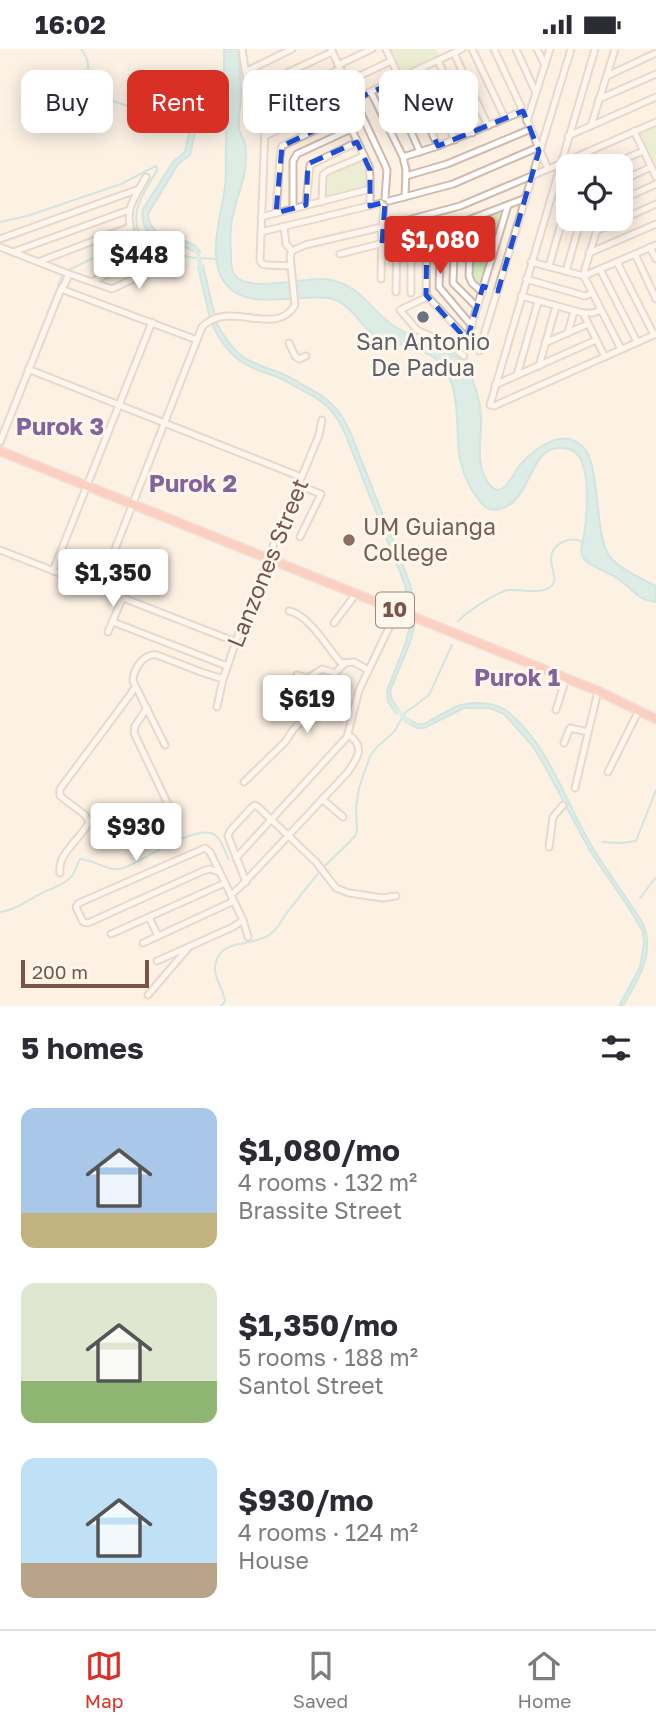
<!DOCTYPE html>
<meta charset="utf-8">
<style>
:root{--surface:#fff;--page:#f2f2f3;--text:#2b2b33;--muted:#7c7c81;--line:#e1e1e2;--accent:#d93025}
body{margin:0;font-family:"Golos Text",sans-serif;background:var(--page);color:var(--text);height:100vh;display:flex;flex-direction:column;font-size:26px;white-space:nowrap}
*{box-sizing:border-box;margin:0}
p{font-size:23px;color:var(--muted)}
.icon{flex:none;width:38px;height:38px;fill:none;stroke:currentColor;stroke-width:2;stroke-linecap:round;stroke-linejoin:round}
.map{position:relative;height:957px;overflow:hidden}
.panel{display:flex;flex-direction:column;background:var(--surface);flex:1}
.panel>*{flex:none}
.guide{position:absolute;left:21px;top:21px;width:614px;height:63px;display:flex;gap:14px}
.tools{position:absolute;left:556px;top:105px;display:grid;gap:14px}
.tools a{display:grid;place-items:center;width:77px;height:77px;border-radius:14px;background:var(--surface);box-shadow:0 4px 18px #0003;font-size:35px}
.scale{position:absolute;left:21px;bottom:18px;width:128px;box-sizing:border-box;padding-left:7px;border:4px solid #785548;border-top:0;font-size:19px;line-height:24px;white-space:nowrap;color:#785548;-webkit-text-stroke:5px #fff6ec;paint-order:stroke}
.price{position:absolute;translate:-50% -60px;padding:0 16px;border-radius:7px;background:#fff;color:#222;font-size:23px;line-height:46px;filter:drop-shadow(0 2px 4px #0008)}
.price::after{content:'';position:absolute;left:50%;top:42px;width:21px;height:16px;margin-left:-10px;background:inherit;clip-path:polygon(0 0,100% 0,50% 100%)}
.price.on{background:var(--accent);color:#fff}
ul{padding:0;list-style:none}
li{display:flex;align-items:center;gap:21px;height:175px;padding:0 21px}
li span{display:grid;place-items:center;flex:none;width:196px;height:140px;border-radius:14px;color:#555}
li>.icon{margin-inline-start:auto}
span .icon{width:84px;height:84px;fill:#fffc;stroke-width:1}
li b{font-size:30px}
h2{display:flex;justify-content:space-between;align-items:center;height:84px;padding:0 21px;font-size:30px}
.pill{padding:0 24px;border-radius:14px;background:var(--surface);box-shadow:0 4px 18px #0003;font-size:24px;line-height:63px}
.pill.on{background:var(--accent);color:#fff}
.status{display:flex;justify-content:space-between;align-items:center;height:49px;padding:0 35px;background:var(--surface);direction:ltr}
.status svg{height:19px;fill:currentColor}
.dock{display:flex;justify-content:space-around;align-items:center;height:98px;border-top:2px solid var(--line);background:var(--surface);font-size:19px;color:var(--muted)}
.dock a{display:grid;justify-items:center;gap:4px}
.dock .on{color:var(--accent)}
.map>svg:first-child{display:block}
.green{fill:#d7ecc2}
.water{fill:#b8e6e8;stroke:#9dd7db;stroke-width:2}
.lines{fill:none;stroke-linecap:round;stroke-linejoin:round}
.stream{stroke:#9dd7db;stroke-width:2}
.canal{stroke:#b8e6e8;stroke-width:4.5}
.minor-casing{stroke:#d2baac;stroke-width:9}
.highway-casing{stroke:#d9cfcc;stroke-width:11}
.minor{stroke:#fff;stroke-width:5}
.highway{stroke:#fba898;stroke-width:8}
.marked{fill:none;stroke:#1d4ed8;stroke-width:5;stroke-dasharray:14 9;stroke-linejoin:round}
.worship-dot{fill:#6b7280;stroke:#fff6ec;stroke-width:2.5}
.education-dot{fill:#8d6e63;stroke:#fff6ec;stroke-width:2.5}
.labels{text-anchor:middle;stroke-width:6;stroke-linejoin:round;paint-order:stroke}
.shield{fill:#fff6ec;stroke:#a08579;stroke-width:2}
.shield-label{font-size:21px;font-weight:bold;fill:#785548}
.worship-label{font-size:23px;fill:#5b616d;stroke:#fff6ec}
.education-label{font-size:23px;fill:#785e54;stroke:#fff6ec;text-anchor:start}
.street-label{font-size:23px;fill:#785548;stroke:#fff6ec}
.neighbourhood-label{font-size:24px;font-weight:bold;fill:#83639c;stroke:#fff6ec}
</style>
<div class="status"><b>16:02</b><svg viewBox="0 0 49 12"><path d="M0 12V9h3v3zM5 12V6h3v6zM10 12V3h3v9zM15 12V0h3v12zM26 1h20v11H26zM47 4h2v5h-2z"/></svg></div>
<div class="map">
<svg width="656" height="957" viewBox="0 0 656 957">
<rect width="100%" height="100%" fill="#fdf1e4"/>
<g class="green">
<polygon points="388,0 436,0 440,9 401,28"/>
<polygon points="656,76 656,123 638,84"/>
<path d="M362 110C367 118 370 131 366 139L328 149 325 147 324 129 329 124Z"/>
<polygon points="505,159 481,237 473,229 471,225 475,172"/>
</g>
<g class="water">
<path d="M224 0H239C239 16 241 32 241 48 240 58 238 69 239 80 240 85 243 89 245 94 247 103 246 112 245 121 243 135 237 148 234 162 230 176 230 190 231 204 231 211 230 219 234 225 244 245 305 228 325 230 362 235 368 260 394 277 414 291 441 294 460 311 474 325 482 356 481 375 481 394 476 415 487 432 502 456 513 424 520 416 534 400 563 377 583 398 590 405 592 417 594 427 598 447 598 495 611 509 620 520 643 531 656 537V553C637 551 635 542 621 532 613 525 590 517 585 511 578 504 583 494 584 486 587 467 591 417 576 404 572 400 567 399 561 399 529 397 532 451 502 459 497 461 492 462 487 459 481 455 477 449 473 443 466 431 461 417 459 404 455 371 463 327 430 306 420 300 407 297 395 294 390 293 384 293 380 291 362 281 351 251 327 249 296 245 243 264 223 231 207 206 222 164 225 138 227 123 225 109 226 95 226 88 227 82 224 75L207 73 200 75 196 79 190 106 178 115 148 165C151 198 189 182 200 203 193 204 191 201 185 198 165 192 138 189 143 160L173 113 185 103 190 79 194 73 206 67 224 68Z"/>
<polygon points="203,217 215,268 210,269 198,218"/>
<path d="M216 273C223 286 231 299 243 308 254 315 266 319 278 323 287 326 295 331 303 336 328 349 340 359 351 385L410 535 414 553 412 561 408 559V551L405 536 346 387C336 363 326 353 302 341 294 337 286 332 278 328 266 324 253 321 242 313 229 304 219 290 212 275Z"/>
<polygon points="410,576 414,578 410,594 390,642 392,651 399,661 396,664 388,653 387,642 406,593"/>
<path d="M472 654C484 654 497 654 508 663 548 695 565 751 590 794 606 822 627 848 643 875 656 905 637 932 623 957H619L640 918 644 895 643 883 629 859 590 802 548 723 532 696 504 665 490 659H464L424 679H417L405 672 408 670 417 675H424L457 657Z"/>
</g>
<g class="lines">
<g class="stream">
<path d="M81 0C95 18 83 26 89 39 91 42 95 44 98 47L179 74 184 77 189 84"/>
<path d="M157 118V121C144 145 128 161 141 189 151 198 181 207 195 209 204 210 210 208 218 211"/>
<polyline points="0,173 27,167 121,135 156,117"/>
<polyline points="67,222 131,190"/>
<polyline points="58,237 63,225"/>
<polyline points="40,283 57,240"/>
<path d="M458 573C464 564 497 543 508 541 521 540 535 545 547 540 561 534 551 521 551 511 551 495 569 486 583 493"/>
<polyline points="602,793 622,794 636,792 656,741"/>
<polyline points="640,849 656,828"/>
<path d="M0 863C16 861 26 852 40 845 50 840 62 837 70 829 76 824 76 816 80 810 95 811 109 824 123 819 142 813 197 773 215 786 222 791 225 802 228 810"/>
<path d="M221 957 225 952C223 937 210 926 217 910 225 890 254 897 269 886 277 881 281 872 286 865 296 852 306 839 317 826 328 812 343 801 355 787L357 782 356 758 359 739 370 707 377 698 394 683 405 664 429 646 452 596"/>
</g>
<g class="canal">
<polyline points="195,200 198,204 201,221"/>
<polyline points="395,659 411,675"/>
</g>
<defs>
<g id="minor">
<polyline points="242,0 247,32 264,72 265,80 260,211 262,215 266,216 291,217"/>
<polyline points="331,0 385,116 387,121 385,149"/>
<polyline points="386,0 400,30"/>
<polyline points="472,0 505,69"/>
<polyline points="494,0 523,62 548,120"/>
<polyline points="516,0 536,44"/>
<polyline points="537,0 545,16"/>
<polyline points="595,0 490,356 494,357 656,285"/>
<polyline points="454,4 488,77"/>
<polyline points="438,12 472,84"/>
<polyline points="338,16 372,0"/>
<polyline points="422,20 455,91"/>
<polyline points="245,23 292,0"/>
<polyline points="607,27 656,4"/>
<polyline points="406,28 438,97"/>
<polyline points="390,35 420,103"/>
<polyline points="250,41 332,3"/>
<polyline points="371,43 403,108 406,121 405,148"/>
<polyline points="599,50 656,25"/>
<polyline points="340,57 462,0"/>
<polyline points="258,58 340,20"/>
<polyline points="264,72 391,12"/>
<polyline points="527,72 550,0"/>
<polyline points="591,77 615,0"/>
<polyline points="634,82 656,128"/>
<polyline points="265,87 336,54 339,54 369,117 370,128 370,157"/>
<polyline points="568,87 656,48"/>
<polyline points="403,108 438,97 523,62"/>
<polyline points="609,117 643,102"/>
<polyline points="406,127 447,115 531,80"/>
<polyline points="621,132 651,118"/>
<polyline points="621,151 656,135"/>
<polyline points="389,152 453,135 541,97"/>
<polyline points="322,153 323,126 328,122 364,107"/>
<polyline points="306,156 310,116 357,93"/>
<polyline points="293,160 293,112 297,105 351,80"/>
<polyline points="276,164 280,107 282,97 345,67"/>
<polyline points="261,168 370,140"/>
<polyline points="471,171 469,227 472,234 482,243"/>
<polyline points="455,176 453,234 477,258"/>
<polyline points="284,178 286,195 292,202"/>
<polyline points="441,180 439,238 472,277"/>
<polyline points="596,182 656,155"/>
<polyline points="261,183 381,154"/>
<polyline points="427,184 426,246 479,302 571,0"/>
<path d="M132 185C124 160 134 150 146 128"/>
<polyline points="0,190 139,140"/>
<polyline points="0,198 69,225 112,240 163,216"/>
<polyline points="650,198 656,210"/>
<polyline points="13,203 129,161"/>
<polyline points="589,204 656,175"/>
<polyline points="340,205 455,176 526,149"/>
<polyline points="635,205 656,250"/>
<polyline points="38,213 130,178"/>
<polyline points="531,213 584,227 656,196"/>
<polyline points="617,213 654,286"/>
<polyline points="549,217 569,147"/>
<polyline points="600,220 637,293"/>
<polyline points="566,222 581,170"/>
<polyline points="584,227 621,300"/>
<polyline points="584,227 585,220 600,170"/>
<polyline points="381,230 382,178 384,157"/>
<polyline points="526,230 585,247 593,244"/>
<polyline points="92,233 152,202"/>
<polyline points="61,240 197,291"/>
<polyline points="396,243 397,192"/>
<polyline points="411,244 411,188"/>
<polyline points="521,247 583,264 593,264 601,261"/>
<polyline points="427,248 400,261 417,281 451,296 464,307"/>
<polyline points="583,264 605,308"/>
<polyline points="568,284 574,262"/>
<polyline points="467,291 508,156"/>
<polyline points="289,294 295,307 299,310 306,307"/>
<polyline points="545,294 588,275"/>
<polyline points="539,317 556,257"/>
<polyline points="28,320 301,428"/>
<polyline points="517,326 538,253"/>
<polyline points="495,336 596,291"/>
<polyline points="0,393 61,240 65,235 69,225"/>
<polyline points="298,436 321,445 300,488"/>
<polyline points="0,501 236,593"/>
<polyline points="53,522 152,273"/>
<path d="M99 541 202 278C230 249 275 290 295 256L290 207 292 202 305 196 382 178 460 157 560 115 656 73"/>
<path d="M289 562C308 565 328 599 340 613L345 614 354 613 368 621"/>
<polyline points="113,573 227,617"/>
<polyline points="334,574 356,545"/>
<polyline points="108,583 122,550"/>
<polyline points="297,626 308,629 322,620 335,624"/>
<polyline points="217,658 223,630 248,558 319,386 322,371"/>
<polyline points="147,659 135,677 134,684 176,772"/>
<polyline points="556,661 566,629"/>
<polyline points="564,694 570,679 588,683"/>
<path d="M165 696 133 632C133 620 144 604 157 606L201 623 223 630"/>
<polyline points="608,723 639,661"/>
<polyline points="244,733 285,693 293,681 321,652 334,637 335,624 345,614"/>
<polyline points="575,739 598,642"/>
<polyline points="322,750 343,768"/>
<polyline points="549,798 553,768 563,756"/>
<polyline points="236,809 347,688 359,641 397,562"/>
<polyline points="219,823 210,820 203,822 88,874 83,873 76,858 79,854 205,799 210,803 243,871 248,888"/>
<path d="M60 824C57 804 82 789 89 773L85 766 60 747V740L130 646 135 638"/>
<polyline points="246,833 228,787 230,782 252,758 255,756 258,758 316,813 336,839 349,844 383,849 396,847"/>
<path d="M231 846 240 838 347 724C357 710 366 698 349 686"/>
<polyline points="149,868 158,887"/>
<polyline points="111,885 225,834"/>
<polyline points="143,894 234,852"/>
<polyline points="157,912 233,878 243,871"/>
<polyline points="148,946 189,898"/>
</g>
<polyline id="highway" points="0,402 598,642 656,670"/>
</defs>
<use href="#minor" class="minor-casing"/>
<use href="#highway" class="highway-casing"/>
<use href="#minor" class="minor"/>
<use href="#highway" class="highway"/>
</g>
<path d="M0 0H656V957H0ZM406 28 438 97 523 62 539 102 498 242 483 237 467 291 426 246 427 185 382 195 385 153 370 157V121L357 93 308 115 306 156 276 164 282 97 345 67 340 57Z" fill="#fdf1e4" fill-opacity=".55" fill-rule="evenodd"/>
<path class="marked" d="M406 28 438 97 523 62 539 102 498 242 483 237 467 291 426 246 427 185 382 195 385 153 370 157V121L357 93 308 115 306 156 276 164 282 97 345 67 340 57Z"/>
<circle class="worship-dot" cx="423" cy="268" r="7"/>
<circle class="education-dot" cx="349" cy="491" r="7"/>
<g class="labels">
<rect class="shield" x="376" y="543.5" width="38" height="35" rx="5"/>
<g class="shield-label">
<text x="395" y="568">10</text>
</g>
<g class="worship-label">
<text x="423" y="301">San Antonio<tspan x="423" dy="26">De Padua</tspan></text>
</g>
<g class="education-label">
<text x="363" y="486">UM Guianga<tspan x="363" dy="26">College</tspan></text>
</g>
<g class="street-label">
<text transform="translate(268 514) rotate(-68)" y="8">Lanzones Street</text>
</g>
<g class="neighbourhood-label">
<text x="60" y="386">Purok 3</text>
<text x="193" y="443">Purok 2</text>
<text x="517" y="637">Purok 1</text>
</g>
</g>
</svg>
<div class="tools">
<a><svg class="icon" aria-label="locate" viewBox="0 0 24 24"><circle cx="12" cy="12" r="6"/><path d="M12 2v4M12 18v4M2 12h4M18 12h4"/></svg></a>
</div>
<div class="scale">200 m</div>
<b class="price on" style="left:440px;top:227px">$1,080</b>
<b class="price" style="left:139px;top:242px">$448</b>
<b class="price" style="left:113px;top:560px">$1,350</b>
<b class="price" style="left:307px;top:686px">$619</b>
<b class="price" style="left:136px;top:814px">$930</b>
<div class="guide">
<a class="pill">Buy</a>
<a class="pill on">Rent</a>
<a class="pill">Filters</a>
<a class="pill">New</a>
</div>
</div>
<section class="panel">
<h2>5 homes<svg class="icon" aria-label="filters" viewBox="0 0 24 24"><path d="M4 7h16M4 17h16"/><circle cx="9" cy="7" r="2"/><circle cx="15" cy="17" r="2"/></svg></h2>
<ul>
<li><span style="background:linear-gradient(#a9c7e8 75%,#c2b280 0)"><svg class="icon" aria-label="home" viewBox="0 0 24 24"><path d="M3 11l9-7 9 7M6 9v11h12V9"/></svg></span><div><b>$1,080/mo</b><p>4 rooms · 132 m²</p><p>Brassite Street</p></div></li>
<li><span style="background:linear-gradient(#dfe7d0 70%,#8fb573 0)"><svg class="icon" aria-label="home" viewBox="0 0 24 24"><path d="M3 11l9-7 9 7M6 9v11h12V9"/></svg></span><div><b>$1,350/mo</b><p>5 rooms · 188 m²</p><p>Santol Street</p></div></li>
<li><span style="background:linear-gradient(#bfe0f5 75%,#b9a48a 0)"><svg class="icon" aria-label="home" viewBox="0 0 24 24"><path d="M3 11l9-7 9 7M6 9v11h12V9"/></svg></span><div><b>$930/mo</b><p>4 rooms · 124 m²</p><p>House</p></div></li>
</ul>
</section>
<nav class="dock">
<a class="on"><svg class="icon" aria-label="map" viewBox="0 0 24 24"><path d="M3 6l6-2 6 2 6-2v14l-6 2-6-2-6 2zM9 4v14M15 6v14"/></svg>Map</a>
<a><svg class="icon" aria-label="saved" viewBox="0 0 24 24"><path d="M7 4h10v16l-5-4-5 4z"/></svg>Saved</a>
<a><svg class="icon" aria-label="home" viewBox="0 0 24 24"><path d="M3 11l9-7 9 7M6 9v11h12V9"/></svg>Home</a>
</nav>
